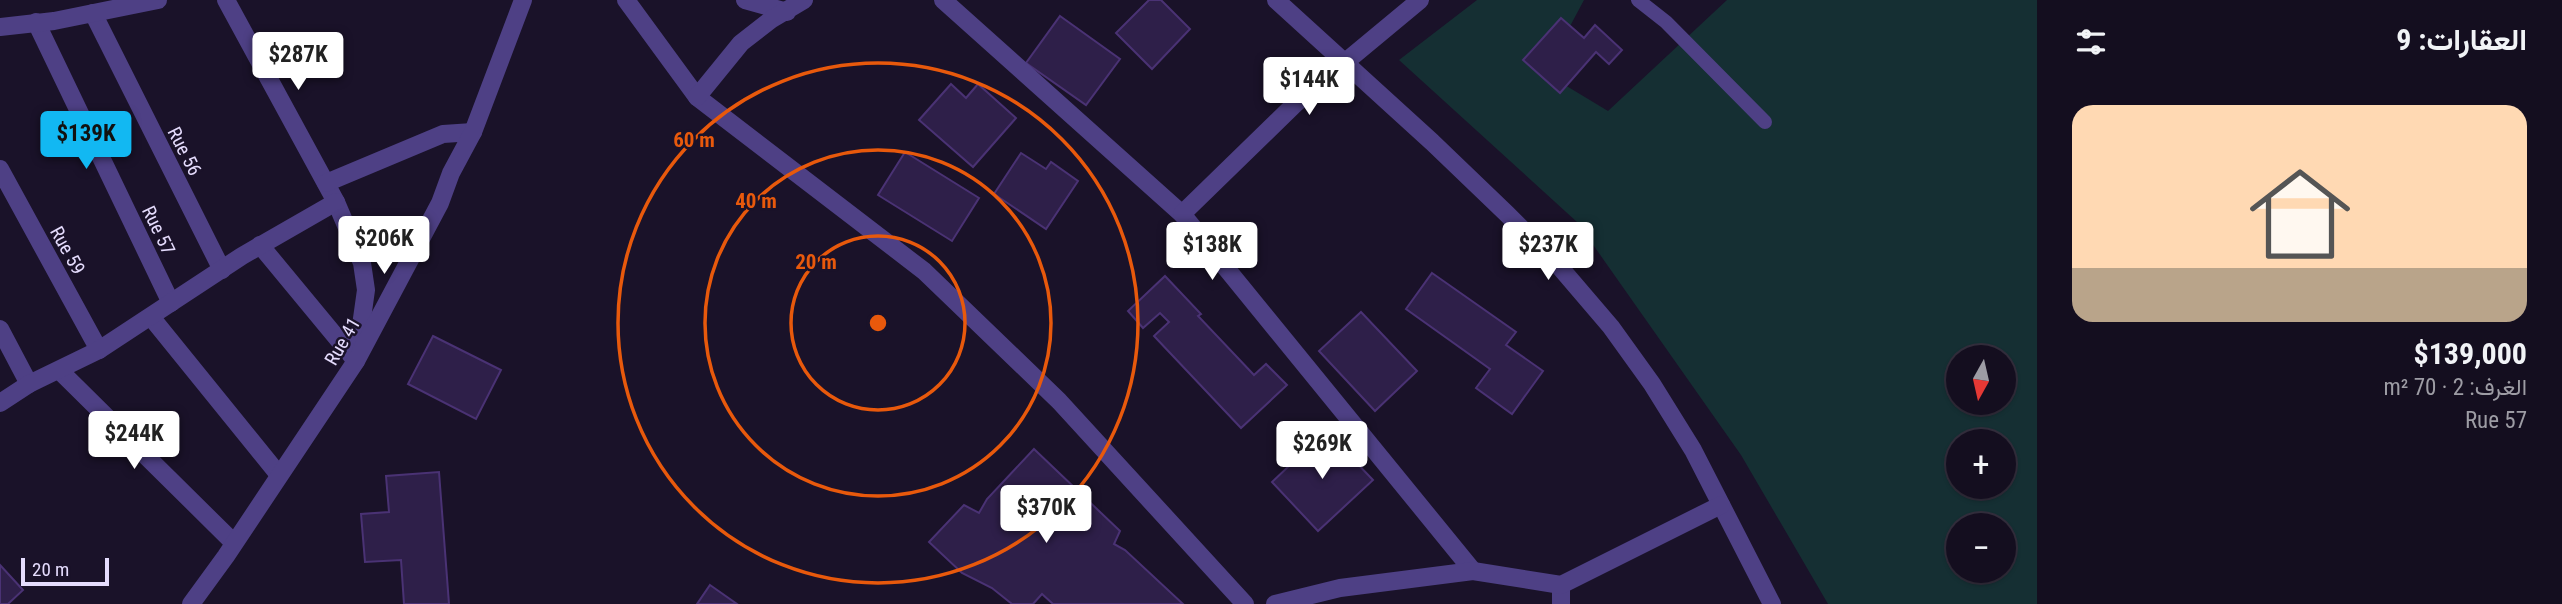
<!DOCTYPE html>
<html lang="ar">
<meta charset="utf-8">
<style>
:root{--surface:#140e1f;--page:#211c2c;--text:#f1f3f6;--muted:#9d9ca4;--line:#332e3d;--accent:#12b8f2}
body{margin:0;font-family:"Roboto Condensed",Vazirmatn,sans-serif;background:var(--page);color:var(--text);direction:rtl;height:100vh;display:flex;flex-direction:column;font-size:26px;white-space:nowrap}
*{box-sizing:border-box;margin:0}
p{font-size:23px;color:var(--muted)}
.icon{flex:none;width:38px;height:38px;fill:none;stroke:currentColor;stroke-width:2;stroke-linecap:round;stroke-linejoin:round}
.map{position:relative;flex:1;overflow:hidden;direction:ltr}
.drawer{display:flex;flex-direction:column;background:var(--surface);width:525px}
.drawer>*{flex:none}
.needle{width:46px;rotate:188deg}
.buttons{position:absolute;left:1946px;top:345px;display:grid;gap:14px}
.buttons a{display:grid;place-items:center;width:70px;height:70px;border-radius:50%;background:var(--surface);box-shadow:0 2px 5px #0004,0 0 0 2px var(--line);font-size:35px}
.scale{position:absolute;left:21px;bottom:18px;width:88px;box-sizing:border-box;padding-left:7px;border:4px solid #e5dcfd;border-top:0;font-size:19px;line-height:24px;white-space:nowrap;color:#e5dcfd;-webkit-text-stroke:5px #1a1229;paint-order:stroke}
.price{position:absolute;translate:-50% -60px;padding:0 16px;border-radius:7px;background:#fff;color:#222;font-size:23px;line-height:46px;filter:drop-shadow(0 2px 4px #0008)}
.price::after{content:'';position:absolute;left:50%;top:42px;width:21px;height:16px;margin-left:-10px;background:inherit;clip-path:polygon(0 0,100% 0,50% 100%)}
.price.on{background:var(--accent);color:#111}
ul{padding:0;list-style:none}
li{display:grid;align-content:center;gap:14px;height:371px;padding:0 35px}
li+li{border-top:2px solid var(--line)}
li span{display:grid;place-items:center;height:217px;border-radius:21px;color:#555}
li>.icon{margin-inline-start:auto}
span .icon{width:126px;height:126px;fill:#fffc;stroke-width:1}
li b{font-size:30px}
h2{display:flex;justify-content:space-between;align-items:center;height:84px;padding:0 35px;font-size:30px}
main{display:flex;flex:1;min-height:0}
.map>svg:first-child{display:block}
.green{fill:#152f33;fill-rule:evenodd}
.building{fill:#2e1f49;stroke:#4a3274;stroke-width:2}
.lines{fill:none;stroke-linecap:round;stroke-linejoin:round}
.lane{stroke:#4e4085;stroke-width:14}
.street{stroke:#4e4085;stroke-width:18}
.ring{fill:none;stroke:#e8590c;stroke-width:3.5}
.labels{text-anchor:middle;stroke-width:5;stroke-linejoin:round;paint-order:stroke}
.street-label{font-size:19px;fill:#e5dcfd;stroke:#1a1229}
.centre{fill:#e8590c;stroke:#1a1229;stroke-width:3.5}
.ring-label{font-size:21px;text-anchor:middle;font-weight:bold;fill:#e8590c;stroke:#1a1229;stroke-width:5;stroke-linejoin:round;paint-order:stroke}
</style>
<main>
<section class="drawer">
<h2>العقارات: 9<svg class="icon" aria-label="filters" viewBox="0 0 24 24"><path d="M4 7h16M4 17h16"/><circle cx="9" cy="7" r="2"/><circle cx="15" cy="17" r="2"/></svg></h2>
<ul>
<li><span style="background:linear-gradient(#ffd9b3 75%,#b9a48a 0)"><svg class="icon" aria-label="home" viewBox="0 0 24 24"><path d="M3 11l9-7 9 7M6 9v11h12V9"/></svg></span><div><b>$139,000</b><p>الغرف: 2 · 70 m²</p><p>Rue 57</p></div></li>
</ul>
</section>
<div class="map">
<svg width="2037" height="604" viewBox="0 0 2037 604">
<rect width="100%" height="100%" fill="#1a1229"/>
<path class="green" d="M1477 0H1584L1545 73 1608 111 1727 0H2037V604H1828L1741 455 1577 222 1399 60ZM1958 357H2004V402H1958ZM1958 441H2004V486H1958ZM1958 525H2004V570H1958Z"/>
<g class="building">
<polygon points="1149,0 1161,0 1190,29 1152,69 1116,33"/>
<polygon points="1060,16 1120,59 1086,105 1026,63"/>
<polygon points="1561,18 1584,38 1595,25 1622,50 1609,64 1596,52 1560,93 1523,60"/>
<polygon points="951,84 966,98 978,84 1016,118 973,167 919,120"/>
<polygon points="905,152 979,198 952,241 878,195"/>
<polygon points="1021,153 1046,169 1051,162 1078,181 1046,229 994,194"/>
<polygon points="1432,273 1516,332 1506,345 1543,371 1512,414 1476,388 1490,369 1406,309"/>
<polygon points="1165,276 1201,314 1198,316 1254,375 1266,364 1287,385 1241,428 1154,336 1169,322 1160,313 1143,328 1128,311"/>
<polygon points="1361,312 1417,371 1375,411 1319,351"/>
<polygon points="433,336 501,370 476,419 408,384"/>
<polygon points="1326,431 1373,480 1318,531 1272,482"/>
<polygon points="1034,449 1120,531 1114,544 1125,550 1183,604 1053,604 1042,594 1033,604 1012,604 992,588 962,573 929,542 964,505 979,513 987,499"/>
<polygon points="439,472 449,604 404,604 401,560 365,562 361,514 389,512 386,476"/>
<polygon points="0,565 23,590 8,604 0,604"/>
<polygon points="710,585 737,604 697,604"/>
</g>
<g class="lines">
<polyline class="lane" points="1638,0 1666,22 1765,122"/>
<g class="street">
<polyline points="226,0 336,202 362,263 366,290 358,347"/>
<polyline points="626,0 697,97 924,271 1059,401 1245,604"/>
<polyline points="745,0 787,12"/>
<polyline points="943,0 1182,214 1473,571"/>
<polyline points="1276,0 1432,142 1507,214 1558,265 1611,327 1652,384 1693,450 1772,604"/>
<polyline points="93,13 222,270"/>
<polyline points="36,22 171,303"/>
<polyline points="0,27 54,21 158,0"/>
<polyline points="697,97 741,43 772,19 804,0"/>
<polyline points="0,169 99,350"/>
<polyline points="326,183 443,134 473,132"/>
<polyline points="1182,214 1296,103 1420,0"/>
<polyline points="260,245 356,361"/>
<polyline points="151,317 279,475"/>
<polyline points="0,329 29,384"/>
<polyline points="60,371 234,543"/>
<polyline points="0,403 29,384 99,350 242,256 336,202"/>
<polyline points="1561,585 1561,604"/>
<polyline points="191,604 226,556 356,361 440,203 451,173 473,132 523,0"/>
<polyline points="1275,604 1340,588 1473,571 1561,585 1721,505"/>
</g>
</g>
<g class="ring">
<circle cx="878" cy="323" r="87"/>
<circle cx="878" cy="323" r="173"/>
<circle cx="878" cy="323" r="260"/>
</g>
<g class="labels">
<g class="street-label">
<text transform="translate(185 151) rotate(63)" y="7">Rue 56</text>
<text transform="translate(159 230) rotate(64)" y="7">Rue 57</text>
<text transform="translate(68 250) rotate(61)" y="7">Rue 59</text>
<text transform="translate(342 341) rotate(-60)" y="7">Rue 41</text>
</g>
</g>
<circle cx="878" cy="323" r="10" class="centre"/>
<g class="ring-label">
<text x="694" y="147">60 m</text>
<text x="756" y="208">40 m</text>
<text x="816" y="269">20 m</text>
</g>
</svg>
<div class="buttons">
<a><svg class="needle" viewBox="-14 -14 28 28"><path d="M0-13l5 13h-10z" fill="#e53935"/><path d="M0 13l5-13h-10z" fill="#9d9ca4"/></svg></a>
<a>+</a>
<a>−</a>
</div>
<div class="scale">20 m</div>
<b class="price" style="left:298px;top:92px">$287K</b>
<b class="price" style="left:1309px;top:117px">$144K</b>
<b class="price on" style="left:86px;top:171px">$139K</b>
<b class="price" style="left:384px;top:276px">$206K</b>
<b class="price" style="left:1212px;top:282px">$138K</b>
<b class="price" style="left:1548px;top:282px">$237K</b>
<b class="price" style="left:134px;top:471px">$244K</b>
<b class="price" style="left:1322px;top:481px">$269K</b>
<b class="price" style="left:1046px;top:545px">$370K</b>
</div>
</main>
